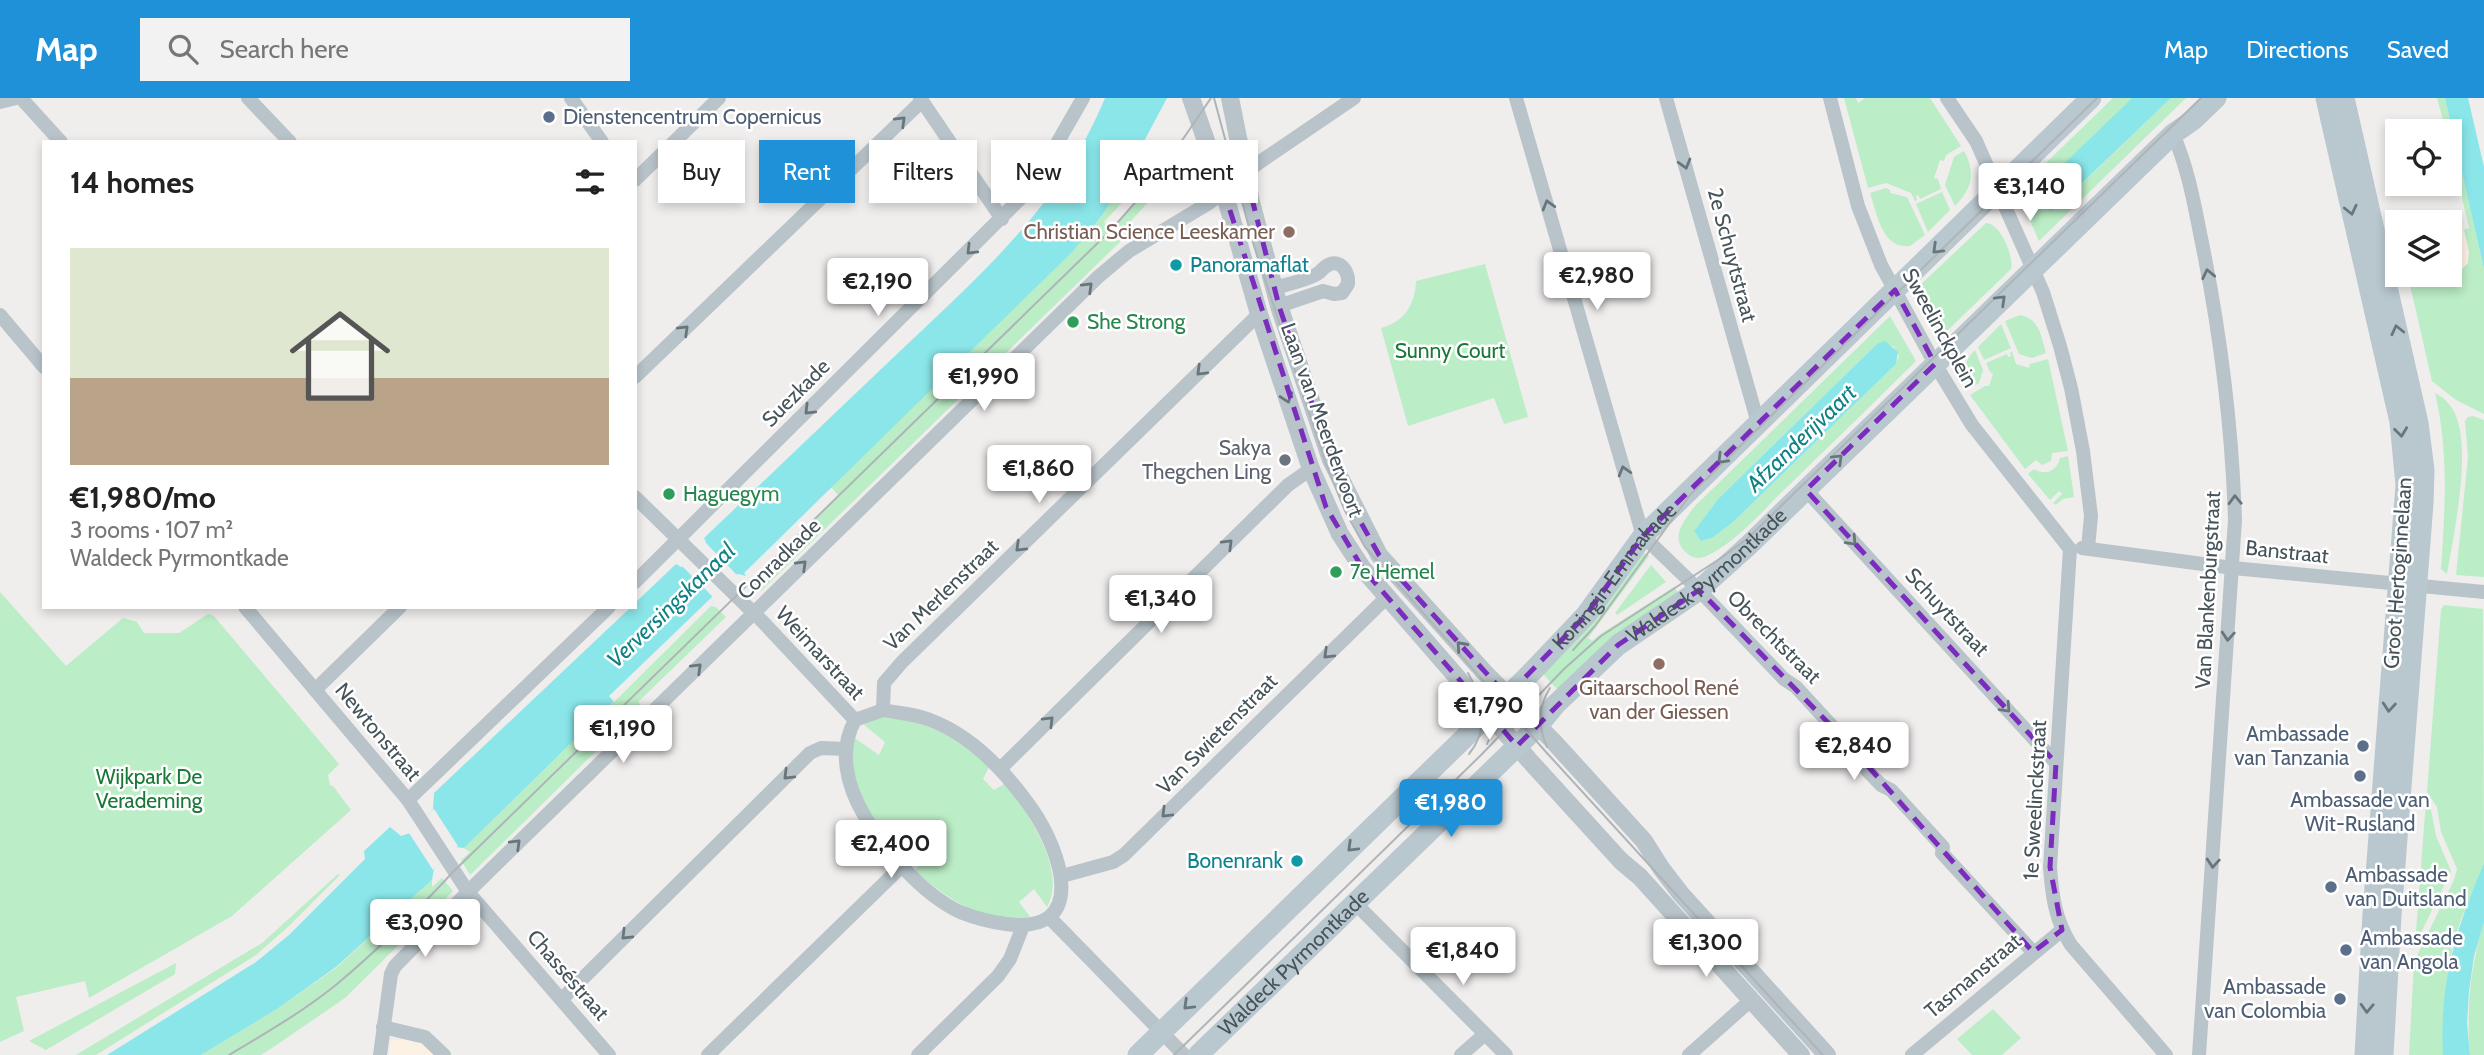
<!DOCTYPE html>
<meta charset="utf-8">
<style>
:root{--surface:#fff;--page:#f2f2f2;--text:#222;--muted:#767676;--line:#e0e0e0;--accent:#1e91d8}
body{margin:0;font-family:Cabin,sans-serif;background:var(--page);color:var(--text);height:100vh;display:flex;flex-direction:column;font-size:26px;white-space:nowrap}
*{box-sizing:border-box;margin:0}
p{font-size:23px;color:var(--muted)}
.icon{flex:none;width:38px;height:38px;fill:none;stroke:currentColor;stroke-width:2;stroke-linecap:round;stroke-linejoin:round}
.map{position:relative;flex:1;overflow:hidden}
.panel{position:absolute;left:42px;top:42px;width:595px;height:469px;display:flex;flex-direction:column;background:var(--surface);border-radius:0px;box-shadow:0 4px 10px #0003}
.panel>*{flex:none}
.guide{position:absolute;left:658px;top:42px;width:665px;height:63px;display:flex;gap:14px}
.controls{position:absolute;left:2385px;top:21px;display:grid;gap:14px}
.controls a{display:grid;place-items:center;width:77px;height:77px;border-radius:0px;background:var(--surface);box-shadow:0 4px 10px #0003;font-size:35px}
.price{position:absolute;translate:-50% -60px;padding:0 16px;border-radius:7px;background:#fff;color:#222;font-size:23px;line-height:46px;filter:drop-shadow(0 2px 4px #0008)}
.price::after{content:'';position:absolute;left:50%;top:42px;width:21px;height:16px;margin-left:-10px;background:inherit;clip-path:polygon(0 0,100% 0,50% 100%)}
.price.selected{background:var(--accent);color:#fff}
ul{padding:0;list-style:none}
li{display:grid;align-content:center;gap:14px;height:371px;padding:0 28px}
li+li{border-top:2px solid var(--line)}
li span{display:grid;place-items:center;height:217px;border-radius:0px;color:#555}
li>.icon{margin-inline-start:auto}
span .icon{width:126px;height:126px;fill:#fffc;stroke-width:1}
li b{font-size:30px}
h2{display:flex;justify-content:space-between;align-items:center;height:84px;padding:0 28px;font-size:30px}
.pill{padding:0 24px;border-radius:0px;background:var(--surface);box-shadow:0 4px 10px #0003;font-size:24px;line-height:63px}
.pill.selected{background:var(--accent);color:#fff}
header{display:flex;align-items:center;gap:42px;box-sizing:border-box;height:98px;padding:0 35px;background:var(--accent);color:#fff}
header strong{font-size:33px}
nav{display:flex;gap:38px;margin-inline-start:auto;font-size:24px}
.search{width:490px;height:63px;background:var(--page);display:flex;align-items:center;gap:18px;box-sizing:border-box;padding:0 24px;border-radius:0px;color:var(--muted);font-size:26px}
.map>svg:first-child{display:block}
.commercial{fill:#fbf1e5}
.green{fill:#bbedc6;fill-rule:evenodd}
.water{fill:#8ae6e9}
.pier{fill:#f0eded}
.lines{fill:none;stroke-linecap:round;stroke-linejoin:round}
.minor{stroke:#b8c4ca;stroke-width:14}
.tertiary{stroke:#b8c4ca;stroke-width:18}
.secondary{stroke:#b9c7cf;stroke-width:21}
.tram{stroke:#afb4b7;stroke-width:2}
.oneway{stroke:#68767c}
.oneway2{stroke:#68767d}
.marked{fill:none;stroke:#7b2cbf;stroke-width:5;stroke-dasharray:14 9;stroke-linejoin:round}
.service-dot{fill:#5c6f8a;stroke:#fff;stroke-width:2.5}
.education-dot{fill:#8d6e63;stroke:#fff;stroke-width:2.5}
.culture-dot{fill:#0f9aa8;stroke:#fff;stroke-width:2.5}
.leisure-dot{fill:#2e9e5b;stroke:#fff;stroke-width:2.5}
.worship-dot{fill:#6b7280;stroke:#fff;stroke-width:2.5}
.labels{text-anchor:middle;stroke-width:5;stroke-linejoin:round;paint-order:stroke}
.service-label{font-size:21px;fill:#4e5e75;stroke:#fff;text-anchor:start}
.education-label{font-size:21px;fill:#785e54;stroke:#fff;text-anchor:end}
.street-label{font-size:21px;fill:#46545a;stroke:#fff}
.culture-label{font-size:21px;fill:#0d838f;stroke:#fff;text-anchor:start}
.leisure-label{font-size:21px;fill:#27864d;stroke:#fff;text-anchor:start}
.park-label{font-size:21px;fill:#197837;stroke:#fff}
.worship-label{font-size:21px;fill:#5b616d;stroke:#fff;text-anchor:end}
.water-label{font-size:23px;font-style:italic;fill:#108285;stroke:#fff}
</style>
<header>
<strong>Map</strong>
<div class="search"><svg class="icon" aria-label="search" viewBox="0 0 24 24"><circle cx="10" cy="10" r="6"/><path d="M15 15l6 6"/></svg>Search here</div>
<nav><a>Map</a><a>Directions</a><a>Saved</a></nav>
</header>
<div class="map">
<svg width="2484" height="957" viewBox="0 0 2484 957">
<rect width="100%" height="100%" fill="#f0eded"/>
<g class="commercial">
<polygon points="2464,132 2469,154 2468,165 2463,170 2450,175 2450,135"/>
<polygon points="391,942 419,942 437,957 389,957"/>
</g>
<g class="green">
<polygon points="1844,0 1856,0 1858,5 1865,0 1930,0 1961,48 1946,57 1944,63 1940,62 1934,80 1938,81 1941,91 1920,101 1918,97 1916,98 1917,102 1915,103 1911,95 1886,85 1868,90"/>
<polygon points="2113,0 2132,0 2037,93 2040,108 2054,113 2171,0 2186,0 2039,143 2017,93"/>
<polygon points="2437,0 2445,0 2484,171 2484,316 2456,302 2432,283 2408,178 2414,177 2421,182 2450,177 2450,175 2463,170 2468,165 2469,154 2464,132 2469,130 2450,49 2450,33 2446,33"/>
<polygon points="1181,46 1189,51 1163,88 1117,138 1121,143 761,493 751,483 839,398 831,389 1072,153 1103,116 1139,53 1157,60 1129,97 1104,124 1111,131 1138,102"/>
<path d="M1964 53C1976 75 1972 90 1955 108L1945 87 1954 59Z"/>
<path d="M1886 90 1890 92V95L1907 99 1925 137 1910 148C1882 151 1877 116 1870 95Z"/>
<polygon points="1942,94 1950,112 1928,134 1916,106"/>
<path d="M1986 125C2000 125 2014 158 2011 171L1948 232 1939 233C1929 225 1917 202 1917 190Z"/>
<path d="M1485 166 1528 319 1504 326 1494 300 1408 328 1381 230C1404 224 1415 207 1416 183Z"/>
<path d="M2020 217C2040 221 2041 238 2046 255L2032 260 2019 256 2005 223Z"/>
<path d="M1890 218 1916 263C1873 306 1829 348 1786 390 1763 412 1734 447 1704 459 1699 461 1694 460 1689 457 1668 441 1683 424 1695 408ZM1877 246 1893 248 1899 258 1896 266 1732 425 1712 440 1701 443 1694 433 1718 401Z"/>
<polygon points="2001,226 2011,250 1984,262 1978,249"/>
<path d="M1975 252 1983 272 1979 285 1967 292C1961 277 1963 264 1975 252Z"/>
<polygon points="2012,253 2016,266 2029,270 2030,266 2048,261 2068,353 2052,355 2051,363 2042,367 2036,362 2025,371 1970,297 1985,288 1989,288 1993,276 1990,274 1986,265 2007,256 2008,259 2011,258 2010,255"/>
<path d="M2435 295C2445 300 2452 308 2456 318 2471 355 2454 436 2447 476L2441 471C2445 411 2449 354 2435 295Z"/>
<polygon points="2473,318 2484,322 2484,479 2456,477 2468,359 2465,323 2468,319"/>
<path d="M2068 358 2074 399 2063 401 2056 407 2053 405 2062 396 2059 393 2050 402 2028 376 2034 371C2046 378 2057 373 2060 360Z"/>
<polygon points="1643,454 1649,458 1588,540 1592,543 1602,535 1674,489 1679,496 1559,593 1541,574"/>
<polygon points="1651,467 1666,484 1617,517 1615,515"/>
<polygon points="0,494 66,568 123,520 137,524 144,535 179,535 208,516 213,517 339,666 328,677 330,687 333,688 351,712 232,818 89,900 85,883 16,899 24,933 0,944"/>
<polygon points="2444,507 2483,511 2484,765 2461,821 2452,852 2443,914 2443,957 2409,957 2414,864 2454,782 2457,771 2441,734 2437,709 2427,694 2441,512"/>
<polygon points="711,508 716,509 726,519 638,604 642,608 470,777 461,762 470,754 464,750"/>
<path d="M897 618C937 631 957 639 989 669L983 681 994 692 1006 685C1027 714 1068 773 1047 809L1034 791 1019 804 1031 820C986 829 948 800 914 773L924 762 908 743 895 753 863 705 850 663 853 639 879 657 885 644 864 627 876 619Z"/>
<polygon points="2426,703 2431,712 2436,738 2451,773 2415,847"/>
<polygon points="338,776 340,777 289,828 256,857 96,957 76,957 262,845"/>
<polygon points="442,780 453,793 345,900 275,948 261,957 201,957 277,911 336,870 432,782 432,789"/>
<path d="M2484 825V957H2470C2466 911 2470 869 2484 825Z"/>
<polygon points="176,865 175,876 46,952 29,943"/>
<polygon points="1993,911 2021,940 2002,957 1972,957 1957,941"/>
</g>
<g class="water">
<path d="M1105 0H1167L1124 81 1103 116 1072 154 744 475 746 478 738 476 734 477 713 497 711 500 714 505 464 750 455 749 434 771 432 782 336 869 277 911 201 957H107L256 864 289 837 365 761 364 753 390 729 401 738 410 735 433 712 434 695 631 509H635V505L676 466 681 469 685 467 705 447 706 444 704 440C768 379 832 318 896 257 979 178 1060 109 1105 0Z"/>
<polygon points="2132,0 2171,0 2053,113 2040,108 2036,93"/>
<polygon points="2445,0 2468,0 2484,69 2484,171"/>
<polygon points="1885,243 1898,254 1896,266 1732,425 1712,440 1701,443 1694,433 1718,401 1877,246"/>
<path d="M2484 765V825L2474 858 2469 893 2467 925 2470 957H2443C2439 886 2456 830 2484 765Z"/>
</g>
<g class="pier">
<polygon points="706,445 736,476 713,499 682,468"/>
<polygon points="711,500 714,505 614,604 609,598"/>
<polygon points="434,711 458,748 433,772 409,735"/>
</g>
<g class="lines">
<g class="minor">
<polyline points="21,0 61,44"/>
<polyline points="248,0 290,44"/>
<polyline points="571,0 602,44"/>
<polyline points="920,0 1002,121"/>
<polyline points="1516,0 1643,438 1699,492 1784,581 1796,589 1843,640 1847,651 1881,687 1891,692 1943,749 1942,755 2033,854"/>
<polyline points="1666,0 1758,325"/>
<polyline points="1830,0 1858,108 1881,167 1935,266 1972,327 2070,451"/>
<polyline points="1947,0 1976,43 2043,194 2060,248 2071,290 2083,353 2091,418 2088,450"/>
<polyline points="0,4 16,0"/>
<path d="M2173 36C2189 72 2195 111 2203 150 2221 240 2232 329 2235 422L2199 957"/>
<polyline points="635,82 719,0"/>
<path d="M1274 190C1288 186 1305 183 1317 176 1321 174 1322 171 1325 169 1339 158 1349 173 1348 186L1342 195 1334 196 1323 193 1279 208"/>
<polyline points="0,217 44,269"/>
<polyline points="635,279 922,3"/>
<polyline points="1806,392 2056,665"/>
<polyline points="635,399 763,524 855,622"/>
<polyline points="2082,450 2233,470 2484,494"/>
<path d="M2070 451 2050 769C2052 797 2055 822 2071 847L2166 957"/>
<polyline points="635,484 1032,89 1083,0"/>
<polyline points="245,509 408,702 468,794 609,957"/>
<polyline points="315,592 400,509"/>
<path d="M883 612C898 615 916 616 930 622 973 638 1006 674 1032 711 1061 753 1090 837 1006 826 990 824 975 820 960 814 922 796 885 753 864 717 847 688 838 653 855 622Z"/>
<polyline points="883,612 884,585 902,564 1259,216"/>
<polyline points="1000,671 1288,387 1311,371"/>
<polyline points="408,702 609,509"/>
<polyline points="1062,778 1113,764 1124,757 1387,499"/>
<polyline points="1354,804 1506,957"/>
<polyline points="1050,820 1184,957"/>
<polyline points="562,901 810,655 821,650 846,651"/>
<polyline points="383,929 425,939 444,957"/>
<polyline points="380,957 391,876 395,868 476,786 1098,179 1129,153 1209,105 1257,66 1354,0"/>
<polyline points="708,957 902,768"/>
<polyline points="918,957 998,878 1010,861 1023,828"/>
<polyline points="1461,957 1485,936"/>
<polyline points="1689,957 1751,902"/>
<polyline points="1912,957 2062,832"/>
</g>
<g class="tertiary">
<polyline points="1191,0 1224,94 1259,216 1311,371 1340,436 1363,471 1529,662 1621,763 1640,779 1801,957"/>
<polyline points="1230,0 1251,104 1279,208 1331,362 1379,457 1484,574 1553,643 1644,743 1661,770 1681,796 1827,957"/>
</g>
<g class="secondary">
<polyline points="2326,0 2400,324 2406,387 2373,816 2365,957"/>
<polyline points="2344,0 2418,325 2424,372 2423,405 2391,818 2383,957"/>
<path id="s1" d="M1138 957 1526 580 1586 517 1643 438 2091 0"/>
<path id="s2" d="M1198 957 1537 629 1555 607 1618 547 1699 492 1749 447 2173 36 2193 22 2216 0"/>
</g>
<g class="tram">
<polyline points="1214,0 1254,148 1326,366 1345,413 1365,449 1546,654 1823,957"/>
<polyline points="1573,552 1595,528 1690,397 2097,0"/>
<path d="M1468 575C1484 601 1490 630 1469 656"/>
<path d="M1487 646C1497 627 1497 609 1488 589"/>
<path d="M1547 649C1538 629 1538 609 1550 590"/>
<path d="M229 957C266 935 304 913 337 886 379 851 417 813 454 773L1111 132 1155 82 1211 0"/>
<polyline points="1174,957 1482,656 1564,571 1601,538 1721,460 1747,441 2201,0"/>
</g>
</g>
<defs><path id="oneway-chevron" d="M-2-3.5L2.5 0L-2 3.5" fill="none" stroke-width="1.6" stroke-linecap="round" stroke-linejoin="round" transform="scale(1.75)"/></defs>
<g class="oneway">
<use href="#oneway-chevron" transform="translate(901 23) rotate(-44)"/>
<use href="#oneway-chevron" transform="translate(1685 66) rotate(74)"/>
<use href="#oneway-chevron" transform="translate(1548 107) rotate(-106)"/>
<use href="#oneway-chevron" transform="translate(971 152) rotate(135)"/>
<use href="#oneway-chevron" transform="translate(2208 176) rotate(-102)"/>
<use href="#oneway-chevron" transform="translate(1088 189) rotate(-44)"/>
<use href="#oneway-chevron" transform="translate(684 232) rotate(-44)"/>
<use href="#oneway-chevron" transform="translate(1201 273) rotate(136)"/>
<use href="#oneway-chevron" transform="translate(1287 300) rotate(72)"/>
<use href="#oneway-chevron" transform="translate(809 312) rotate(135)"/>
<use href="#oneway-chevron" transform="translate(1624 373) rotate(-106)"/>
<use href="#oneway-chevron" transform="translate(2235 402) rotate(-92)"/>
<use href="#oneway-chevron" transform="translate(1852 443) rotate(47)"/>
<use href="#oneway-chevron" transform="translate(1228 446) rotate(-45)"/>
<use href="#oneway-chevron" transform="translate(1020 449) rotate(136)"/>
<use href="#oneway-chevron" transform="translate(802 467) rotate(-44)"/>
<use href="#oneway-chevron" transform="translate(2228 538) rotate(94)"/>
<use href="#oneway-chevron" transform="translate(1461 548) rotate(-132)"/>
<use href="#oneway-chevron" transform="translate(1328 556) rotate(136)"/>
<use href="#oneway-chevron" transform="translate(697 570) rotate(-44)"/>
<use href="#oneway-chevron" transform="translate(2006 610) rotate(47)"/>
<use href="#oneway-chevron" transform="translate(1049 623) rotate(-45)"/>
<use href="#oneway-chevron" transform="translate(788 677) rotate(135)"/>
<use href="#oneway-chevron" transform="translate(1166 715) rotate(135)"/>
<use href="#oneway-chevron" transform="translate(516 746) rotate(-44)"/>
<use href="#oneway-chevron" transform="translate(2213 765) rotate(94)"/>
<use href="#oneway-chevron" transform="translate(626 837) rotate(135)"/>
</g>
<g class="oneway2">
<use href="#oneway-chevron" transform="translate(2351 112) rotate(77)"/>
<use href="#oneway-chevron" transform="translate(1937 151) rotate(136)"/>
<use href="#oneway-chevron" transform="translate(2001 202) rotate(-44)"/>
<use href="#oneway-chevron" transform="translate(2397 232) rotate(-103)"/>
<use href="#oneway-chevron" transform="translate(2401 334) rotate(83)"/>
<use href="#oneway-chevron" transform="translate(1722 361) rotate(135)"/>
<use href="#oneway-chevron" transform="translate(1838 361) rotate(-44)"/>
<use href="#oneway-chevron" transform="translate(2389 609) rotate(95)"/>
<use href="#oneway-chevron" transform="translate(1352 749) rotate(136)"/>
<use href="#oneway-chevron" transform="translate(1188 907) rotate(136)"/>
<use href="#oneway-chevron" transform="translate(2367 910) rotate(92)"/>
</g>
<path class="marked" d="M1246 77 1279 208 1331 362 1359 421 1379 457 1507 598 1586 517 1643 438 1895 192 1935 266 1806 392 2056 665 2050 769 2062 832 2033 854 1843 640 1699 492 1618 547 1517 648 1363 471 1326 409 1224 94Z"/>
<g class="service-dot">
<circle cx="549" cy="19" r="7"/>
<circle cx="2363" cy="648" r="7"/>
<circle cx="2360" cy="678" r="7"/>
<circle cx="2331" cy="789" r="7"/>
<circle cx="2346" cy="852" r="7"/>
<circle cx="2340" cy="901" r="7"/>
</g>
<g class="education-dot">
<circle cx="1289" cy="134" r="7"/>
<circle cx="1659" cy="566" r="7"/>
</g>
<g class="culture-dot">
<circle cx="1176" cy="167" r="7"/>
<circle cx="1297" cy="763" r="7"/>
</g>
<g class="leisure-dot">
<circle cx="1073" cy="224" r="7"/>
<circle cx="669" cy="396" r="7"/>
<circle cx="1336" cy="474" r="7"/>
</g>
<circle class="worship-dot" cx="1285" cy="362" r="7"/>
<g class="labels">
<g class="service-label">
<text x="563" y="26">Dienstencentrum Copernicus</text>
<text x="2349" y="643" text-anchor="end">Ambassade<tspan x="2349" dy="24">van Tanzania</tspan></text>
<text x="2360" y="709" text-anchor="middle">Ambassade van<tspan x="2360" dy="24">Wit-Rusland</tspan></text>
<text x="2345" y="784">Ambassade<tspan x="2345" dy="24">van Duitsland</tspan></text>
<text x="2360" y="847">Ambassade<tspan x="2360" dy="24">van Angola</tspan></text>
<text x="2326" y="896" text-anchor="end">Ambassade<tspan x="2326" dy="24">van Colombia</tspan></text>
</g>
<g class="education-label">
<text x="1275" y="141">Christian Science Leeskamer</text>
<text x="1659" y="597" text-anchor="middle">Gitaarschool René<tspan x="1659" dy="24">van der Giessen</tspan></text>
</g>
<g class="street-label">
<text transform="translate(1732 157) rotate(75)" y="7">2e Schuytstraat</text>
<text transform="translate(1940 230) rotate(61)" y="7">Sweelinckplein</text>
<text transform="translate(796 295) rotate(-45)" y="7">Suezkade</text>
<text transform="translate(1322 322) rotate(70)" y="7">Laan van Meerdervoort</text>
<text transform="translate(2287 454) rotate(6)" y="7">Banstraat</text>
<text transform="translate(779 461) rotate(-44)" y="7">Conradkade</text>
<text transform="translate(2398 475) rotate(-86)" y="7">Groot Hertoginnelaan</text>
<text dy="7" stroke="none"><textPath href="#s2" startOffset="700">Waldeck Pyrmontkade</textPath></text>
<text dy="7" stroke="none"><textPath href="#s1" startOffset="676">Koningin Emmakade</textPath></text>
<text transform="translate(2208 492) rotate(-87)" y="7">Van Blankenburgstraat</text>
<text transform="translate(941 497) rotate(-44)" y="7">Van Merlenstraat</text>
<text transform="translate(1947 514) rotate(47)" y="7">Schuytstraat</text>
<text transform="translate(1774 539) rotate(45)" y="7">Obrechtstraat</text>
<text transform="translate(820 555) rotate(47)" y="7">Weimarstraat</text>
<text transform="translate(378 634) rotate(50)" y="7">Newtonstraat</text>
<text transform="translate(1217 636) rotate(-45)" y="7">Van Swietenstraat</text>
<text transform="translate(2035 702) rotate(-87)" y="7">1e Sweelinckstraat</text>
<text dy="7" stroke="none"><textPath href="#s2" startOffset="133">Waldeck Pyrmontkade</textPath></text>
<text transform="translate(568 877) rotate(49)" y="7">Chasséstraat</text>
<text transform="translate(1973 878) rotate(-40)" y="7">Tasmanstraat</text>
</g>
<g class="culture-label">
<text x="1190" y="174">Panoramaflat</text>
<text x="1283" y="770" text-anchor="end">Bonenrank</text>
</g>
<g class="leisure-label">
<text x="1087" y="231">She Strong</text>
<text x="683" y="403">Haguegym</text>
<text x="1350" y="481">7e Hemel</text>
</g>
<g class="park-label">
<text x="1450" y="260">Sunny Court</text>
<text x="149" y="686">Wijkpark De<tspan x="149" dy="24">Verademing</tspan></text>
</g>
<g class="worship-label">
<text x="1271" y="357">Sakya<tspan x="1271" dy="24">Thegchen Ling</tspan></text>
</g>
<g class="water-label">
<text transform="translate(1801 340) rotate(-44)" y="8">Afzanderijvaart</text>
<text transform="translate(671 507) rotate(-44)" y="8">Verversingskanaal</text>
</g>
</g>
</svg>
<div class="controls">
<a><svg class="icon" aria-label="locate" viewBox="0 0 24 24"><circle cx="12" cy="12" r="6"/><path d="M12 2v4M12 18v4M2 12h4M18 12h4"/></svg></a>
<a><svg class="icon" aria-label="layers" viewBox="0 0 24 24"><path d="M12 4l9 5-9 5-9-5zM3 14l9 5 9-5"/></svg></a>
</div>
<b class="price" style="left:2030px;top:125px">€3,140</b>
<b class="price" style="left:1597px;top:214px">€2,980</b>
<b class="price" style="left:878px;top:220px">€2,190</b>
<b class="price" style="left:984px;top:315px">€1,990</b>
<b class="price" style="left:1039px;top:407px">€1,860</b>
<b class="price" style="left:1161px;top:537px">€1,340</b>
<b class="price" style="left:1489px;top:644px">€1,790</b>
<b class="price" style="left:623px;top:667px">€1,190</b>
<b class="price" style="left:1854px;top:684px">€2,840</b>
<b class="price selected" style="left:1451px;top:741px">€1,980</b>
<b class="price" style="left:891px;top:782px">€2,400</b>
<b class="price" style="left:425px;top:861px">€3,090</b>
<b class="price" style="left:1706px;top:881px">€1,300</b>
<b class="price" style="left:1463px;top:889px">€1,840</b>
<div class="guide">
<a class="pill">Buy</a>
<a class="pill selected">Rent</a>
<a class="pill">Filters</a>
<a class="pill">New</a>
<a class="pill">Apartment</a>
</div>
<section class="panel">
<h2>14 homes<svg class="icon" aria-label="filters" viewBox="0 0 24 24"><path d="M4 7h16M4 17h16"/><circle cx="9" cy="7" r="2"/><circle cx="15" cy="17" r="2"/></svg></h2>
<ul>
<li><span style="background:linear-gradient(#dfe7d0 60%,#b9a48a 0)"><svg class="icon" aria-label="home" viewBox="0 0 24 24"><path d="M3 11l9-7 9 7M6 9v11h12V9"/></svg></span><div><b>€1,980/mo</b><p>3 rooms · 107 m²</p><p>Waldeck Pyrmontkade</p></div></li>
</ul>
</section>
</div>
